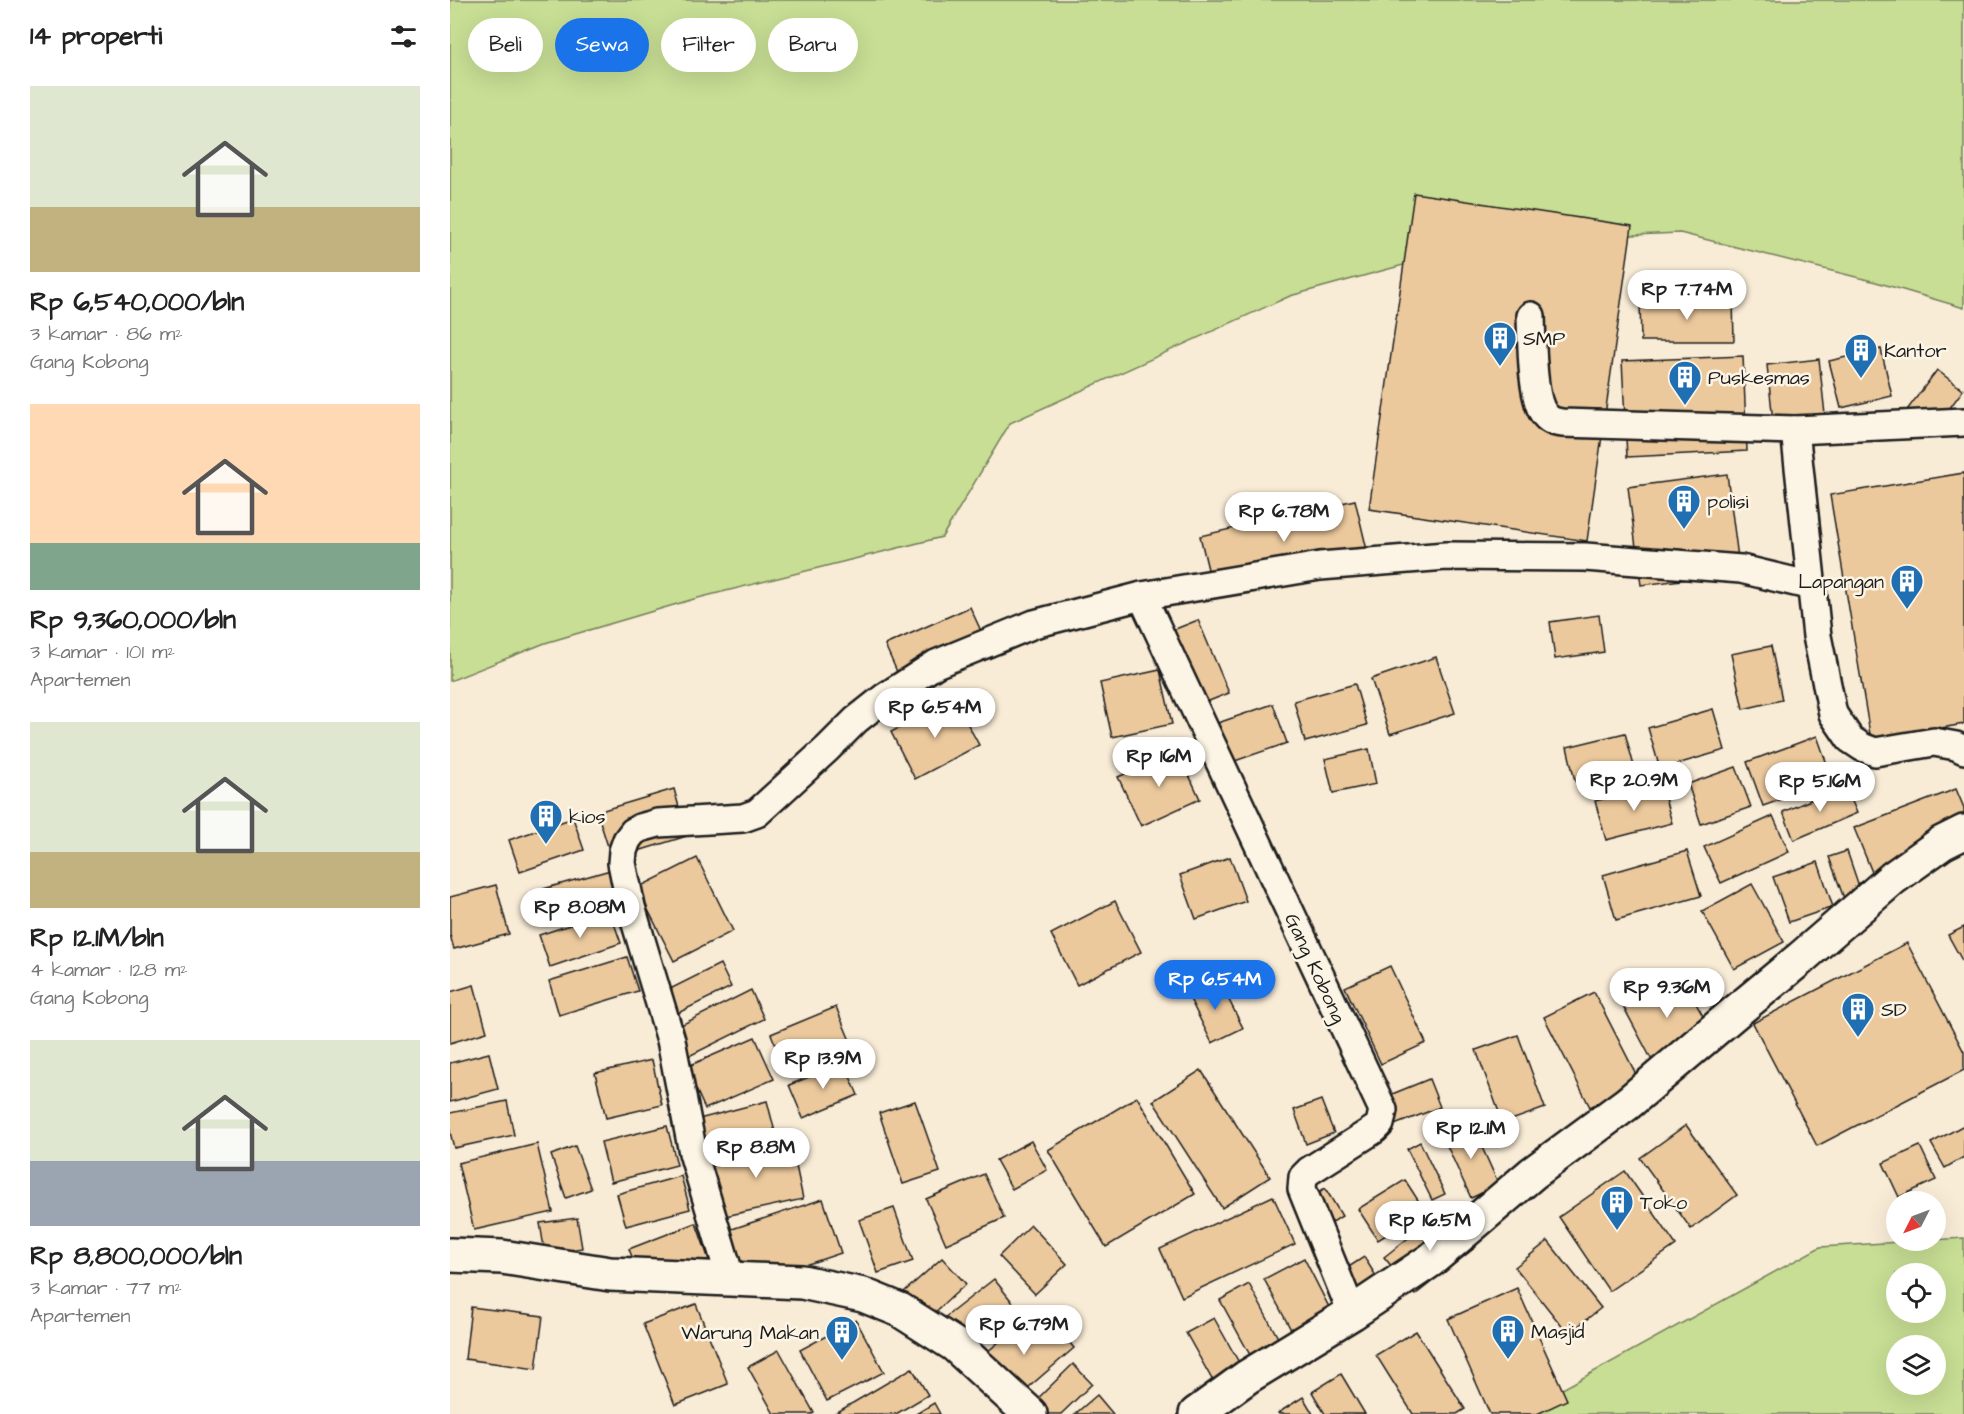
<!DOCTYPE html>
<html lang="id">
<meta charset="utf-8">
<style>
:root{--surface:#fff;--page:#f2f2f2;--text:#222;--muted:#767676;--accent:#1a73e8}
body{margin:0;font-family:"Architects Daughter",sans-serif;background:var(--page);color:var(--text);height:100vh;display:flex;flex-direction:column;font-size:22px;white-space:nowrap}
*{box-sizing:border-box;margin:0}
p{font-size:20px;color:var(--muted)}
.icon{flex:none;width:33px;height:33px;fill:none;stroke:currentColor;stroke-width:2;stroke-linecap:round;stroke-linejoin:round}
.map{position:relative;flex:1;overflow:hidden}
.details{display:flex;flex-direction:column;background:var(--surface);width:450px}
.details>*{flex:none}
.guide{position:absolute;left:18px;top:18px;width:570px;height:54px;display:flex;gap:12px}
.needle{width:39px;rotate:228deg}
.buttons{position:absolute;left:1436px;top:1191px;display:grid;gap:12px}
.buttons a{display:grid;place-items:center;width:60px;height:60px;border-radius:50%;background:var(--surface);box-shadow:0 6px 24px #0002;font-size:30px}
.price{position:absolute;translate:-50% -51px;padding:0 14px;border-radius:21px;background:#fff;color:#222;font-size:20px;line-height:39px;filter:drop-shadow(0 2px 3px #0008)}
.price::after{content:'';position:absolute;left:50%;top:36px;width:18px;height:14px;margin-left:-9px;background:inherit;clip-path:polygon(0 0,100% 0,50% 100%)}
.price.active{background:var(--accent);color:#fff}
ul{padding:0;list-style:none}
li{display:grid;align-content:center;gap:12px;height:318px;padding:0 30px}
li span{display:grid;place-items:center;height:186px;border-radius:0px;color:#555}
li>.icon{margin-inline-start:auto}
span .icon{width:108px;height:108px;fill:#fffc;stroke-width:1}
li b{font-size:26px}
h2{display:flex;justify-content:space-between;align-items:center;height:72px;padding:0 30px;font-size:26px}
.pill{padding:0 21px;border-radius:27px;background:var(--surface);box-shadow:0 6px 24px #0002;font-size:21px;line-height:54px}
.pill.active{background:var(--accent);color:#fff}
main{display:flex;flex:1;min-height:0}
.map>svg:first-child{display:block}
.green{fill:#c7de94;stroke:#727d58;stroke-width:1.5;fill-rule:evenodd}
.building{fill:#ecc99d;stroke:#1c1c1c;stroke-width:1.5}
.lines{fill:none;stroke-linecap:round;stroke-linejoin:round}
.street-casing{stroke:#1c1c1c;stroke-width:32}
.secondary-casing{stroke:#1c1c1c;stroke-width:38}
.street{stroke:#fcf5e5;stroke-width:27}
.secondary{stroke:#fcf5e5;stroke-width:33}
.labels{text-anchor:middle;stroke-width:5;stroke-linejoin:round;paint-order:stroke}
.poi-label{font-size:20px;fill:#1c1c1c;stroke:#fcf5e5;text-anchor:start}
.street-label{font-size:20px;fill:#1c1c1c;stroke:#fcf5e5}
</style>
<main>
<section class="details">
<h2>14 properti<svg class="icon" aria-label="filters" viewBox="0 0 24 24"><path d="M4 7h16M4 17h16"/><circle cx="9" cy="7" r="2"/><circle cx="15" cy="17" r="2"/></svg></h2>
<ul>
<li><span style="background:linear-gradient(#dfe7d0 65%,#c2b280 0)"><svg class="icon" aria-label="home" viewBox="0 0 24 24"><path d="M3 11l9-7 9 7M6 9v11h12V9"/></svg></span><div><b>Rp 6,540,000/bln</b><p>3 kamar · 86 m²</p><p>Gang Kobong</p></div></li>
<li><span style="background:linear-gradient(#ffd9b3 75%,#7fa58c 0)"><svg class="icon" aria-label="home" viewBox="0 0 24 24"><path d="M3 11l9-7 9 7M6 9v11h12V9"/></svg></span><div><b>Rp 9,360,000/bln</b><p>3 kamar · 101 m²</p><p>Apartemen</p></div></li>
<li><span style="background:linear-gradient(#dfe7d0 70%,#c2b280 0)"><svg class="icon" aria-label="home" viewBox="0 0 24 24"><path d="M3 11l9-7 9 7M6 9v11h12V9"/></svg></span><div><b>Rp 12.1M/bln</b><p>4 kamar · 128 m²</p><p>Gang Kobong</p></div></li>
<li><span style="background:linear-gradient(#dfe7d0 65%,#9aa5b1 0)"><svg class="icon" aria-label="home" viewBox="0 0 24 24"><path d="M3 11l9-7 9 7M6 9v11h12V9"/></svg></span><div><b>Rp 8,800,000/bln</b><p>3 kamar · 77 m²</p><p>Apartemen</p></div></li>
</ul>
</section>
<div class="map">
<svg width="1514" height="1414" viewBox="0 0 1514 1414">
<rect width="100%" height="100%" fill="#f9ecd7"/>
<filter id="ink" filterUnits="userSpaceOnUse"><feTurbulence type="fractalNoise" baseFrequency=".0167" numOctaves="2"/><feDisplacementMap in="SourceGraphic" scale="12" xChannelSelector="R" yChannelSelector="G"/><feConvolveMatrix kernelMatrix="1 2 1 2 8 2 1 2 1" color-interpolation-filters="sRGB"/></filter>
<g filter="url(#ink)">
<g class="green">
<polygon points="0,0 1514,0 1514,308 1426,282 1230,233 1041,241 840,296 560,423 492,537 244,599 95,643 0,681"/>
<path d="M1514 1238V1414H1067L1370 1247ZM1446 1274H1485V1312H1446ZM1446 1346H1485V1384H1446Z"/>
</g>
<g class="building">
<polygon points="964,193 1182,226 1137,541 919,509"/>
<polygon points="1283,300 1284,341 1191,341 1190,301"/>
<polygon points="1431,349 1442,396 1391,408 1379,361"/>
<polygon points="1293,356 1297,451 1177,457 1172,361"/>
<polygon points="1369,359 1376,424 1324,430 1317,365"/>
<polygon points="1487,370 1513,390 1478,438 1451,418"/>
<polygon points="1514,473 1514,724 1421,740 1380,495"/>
<polygon points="1277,474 1290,573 1191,585 1178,487"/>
<polygon points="905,500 917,550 762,586 750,536"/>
<polygon points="520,607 542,655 457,694 435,645"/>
<polygon points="1149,615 1154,652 1105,659 1100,622"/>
<polygon points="748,620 779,693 744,707 713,634"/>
<polygon points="1321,646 1332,700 1293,709 1281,654"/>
<polygon points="986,657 1005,713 940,734 921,679"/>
<polygon points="710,670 722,724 662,737 650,683"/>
<polygon points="905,684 917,725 855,742 844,701"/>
<polygon points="504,699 529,745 465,779 441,732"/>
<polygon points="823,704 837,743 776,764 762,725"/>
<polygon points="1263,709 1275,750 1210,769 1198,728"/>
<polygon points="1175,733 1184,766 1125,781 1117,747"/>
<polygon points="1367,736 1383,781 1313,806 1297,762"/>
<polygon points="919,749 926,784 883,793 875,759"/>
<polygon points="728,751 750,799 691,826 668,777"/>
<polygon points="1286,767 1301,807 1251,824 1238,784"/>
<polygon points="1211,784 1222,823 1156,840 1145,801"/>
<polygon points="1395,785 1407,813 1344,840 1333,812"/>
<polygon points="224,789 237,836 162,859 147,812"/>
<polygon points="1506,789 1514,808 1514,843 1424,877 1404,828"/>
<polygon points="1323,816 1339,852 1271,883 1254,847"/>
<polygon points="123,818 134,850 70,872 59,840"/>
<polygon points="1237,851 1251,896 1166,920 1153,875"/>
<polygon points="1397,851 1413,898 1396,904 1379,857"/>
<polygon points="780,857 796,901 746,919 730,875"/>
<polygon points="247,858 283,931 224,961 187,888"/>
<polygon points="1368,862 1383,907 1339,922 1323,877"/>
<polygon points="164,869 171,894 100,914 93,889"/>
<polygon points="1302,884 1334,942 1284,969 1252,911"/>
<polygon points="46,885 59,934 4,949 0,935 0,897"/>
<polygon points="665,901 691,952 627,985 601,934"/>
<polygon points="160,912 171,943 100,967 89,935"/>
<polygon points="1514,927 1514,964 1498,935"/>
<polygon points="1457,943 1514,1052 1514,1070 1367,1146 1303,1023"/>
<polygon points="177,957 188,991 109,1015 99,981"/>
<polygon points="270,964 281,987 224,1015 212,993"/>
<polygon points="940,966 976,1043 931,1064 895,987"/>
<polygon points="1229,973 1263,1034 1205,1066 1172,1004"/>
<polygon points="768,978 793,1028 762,1043 737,993"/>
<polygon points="24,985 37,1032 0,1043 0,992"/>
<polygon points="301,990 314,1019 239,1056 225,1028"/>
<polygon points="1144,992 1190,1082 1140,1107 1094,1017"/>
<polygon points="386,1007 401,1043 336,1070 321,1034"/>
<polygon points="1068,1035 1095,1108 1053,1123 1026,1050"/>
<polygon points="305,1037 324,1079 255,1109 236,1067"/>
<polygon points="39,1053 48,1089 0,1102 0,1063"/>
<polygon points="202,1060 212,1105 156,1118 145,1073"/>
<polygon points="394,1063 408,1095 353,1118 339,1085"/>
<polygon points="751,1070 820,1177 772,1208 703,1101"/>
<polygon points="979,1079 990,1107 942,1126 930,1099"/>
<polygon points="687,1097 745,1194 656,1247 598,1150"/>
<polygon points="871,1100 884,1133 856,1144 844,1110"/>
<polygon points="57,1101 64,1135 4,1148 0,1132 0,1113"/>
<polygon points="317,1101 325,1132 257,1150 249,1119"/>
<polygon points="465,1101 490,1172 453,1184 429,1113"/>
<polygon points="1021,1123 1049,1185 1021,1198 992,1135"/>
<polygon points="1236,1125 1287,1195 1241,1229 1190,1158"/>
<polygon points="1514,1125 1514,1157 1495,1168 1481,1143"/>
<polygon points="217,1126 227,1165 161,1182 151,1142"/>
<polygon points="581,1141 597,1170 562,1189 546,1160"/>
<polygon points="341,1142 353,1199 271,1217 258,1160"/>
<polygon points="970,1142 995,1194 982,1200 957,1149"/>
<polygon points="87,1144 103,1212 24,1230 8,1163"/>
<polygon points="125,1146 141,1189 116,1198 101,1155"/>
<polygon points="1470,1146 1486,1180 1449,1197 1433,1163"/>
<polygon points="1175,1171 1226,1245 1159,1291 1109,1217"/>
<polygon points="534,1174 554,1218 496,1244 476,1199"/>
<polygon points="231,1176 240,1209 176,1226 167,1194"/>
<polygon points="955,1180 975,1211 928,1240 908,1209"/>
<polygon points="875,1188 892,1216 875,1227 858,1199"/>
<polygon points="823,1196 845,1244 732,1297 710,1249"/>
<polygon points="373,1199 391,1253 292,1286 273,1232"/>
<polygon points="444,1208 463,1261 428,1273 409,1220"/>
<polygon points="995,1209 1026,1247 965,1295 934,1257"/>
<polygon points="127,1218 132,1248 95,1254 90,1223"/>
<polygon points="246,1223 259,1260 193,1285 179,1249"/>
<polygon points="581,1225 617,1264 585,1294 549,1256"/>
<polygon points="1098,1241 1151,1308 1118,1334 1065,1267"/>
<polygon points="914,1257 940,1298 919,1311 894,1270"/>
<polygon points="492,1258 516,1284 470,1326 446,1299"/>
<polygon points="854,1258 885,1319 846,1339 814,1279"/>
<polygon points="544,1279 567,1308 504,1359 480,1329"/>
<polygon points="799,1284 834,1349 805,1364 770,1300"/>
<polygon points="1067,1288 1117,1400 1087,1414 1040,1414 998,1319"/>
<polygon points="246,1304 278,1384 225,1405 193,1324"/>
<polygon points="21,1307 93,1316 86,1369 15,1359"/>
<polygon points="590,1307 624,1348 558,1405 523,1364"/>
<polygon points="764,1318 796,1375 768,1390 736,1333"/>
<polygon points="406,1320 434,1372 377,1401 350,1350"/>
<polygon points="966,1331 1015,1409 1007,1414 963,1414 926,1355"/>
<polygon points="329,1350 364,1413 362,1414 324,1414 298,1367"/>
<polygon points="623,1364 642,1384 611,1414 576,1414 574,1412"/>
<polygon points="462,1368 478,1395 446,1414 384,1414"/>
<polygon points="891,1374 915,1414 875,1414 862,1392"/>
<polygon points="647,1395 663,1414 625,1414"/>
<polygon points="853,1397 863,1414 829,1414 828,1413"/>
<polygon points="484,1403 490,1414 466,1414"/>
</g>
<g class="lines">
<defs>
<g id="street">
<path d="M1081 316C1082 339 1081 399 1095 415 1100 421 1105 422 1112 423L1345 430 1514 422"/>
<polyline points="1345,430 1367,636 1383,714 1400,739 1412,747 1425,752 1484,742 1506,746 1514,750"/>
<polyline points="692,596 933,1110 930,1124 925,1129 859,1171 853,1177 852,1189 902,1313"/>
<polyline points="281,1280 243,1153 221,1040 181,907 172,863 173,851 177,840 183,832 190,828 208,823 293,818 307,813 377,749 406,720 435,697 486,664 584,624 692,596 870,566 996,556 1135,557 1291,569 1362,586"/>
</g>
<g id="secondary">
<polyline points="0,1255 52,1257 160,1274 352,1282 413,1295 450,1310 505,1345 580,1414"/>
<polyline points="746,1414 797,1377 902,1313 981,1260 1083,1173 1178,1103 1288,1010 1351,958 1443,878 1492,843 1514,832"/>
</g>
</defs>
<use href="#street" class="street-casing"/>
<use href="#secondary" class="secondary-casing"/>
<use href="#street" class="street"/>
<use href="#secondary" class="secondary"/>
</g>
</g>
<defs>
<symbol id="building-pin" viewBox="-11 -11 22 30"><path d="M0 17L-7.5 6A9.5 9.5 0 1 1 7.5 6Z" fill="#1f6fb2" stroke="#fcf5e5"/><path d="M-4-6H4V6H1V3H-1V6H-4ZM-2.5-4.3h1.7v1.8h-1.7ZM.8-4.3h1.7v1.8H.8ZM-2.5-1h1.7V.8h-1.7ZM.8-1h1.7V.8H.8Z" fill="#fff"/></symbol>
</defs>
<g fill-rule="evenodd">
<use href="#building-pin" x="1031" y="319" width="38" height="52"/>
<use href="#building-pin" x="1392" y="331" width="38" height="52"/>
<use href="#building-pin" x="1216" y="358" width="38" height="52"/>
<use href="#building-pin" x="1215" y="482" width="38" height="52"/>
<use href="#building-pin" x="1438" y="562" width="38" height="52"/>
<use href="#building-pin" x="77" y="797" width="38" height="52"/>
<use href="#building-pin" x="1389" y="990" width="38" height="52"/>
<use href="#building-pin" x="1148" y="1183" width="38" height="52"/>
<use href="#building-pin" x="1039" y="1312" width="38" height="52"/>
<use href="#building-pin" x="373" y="1313" width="38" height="52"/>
</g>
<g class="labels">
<g class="poi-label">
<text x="1073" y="345">SMP</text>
<text x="1434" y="357">Kantor</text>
<text x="1258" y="384">Puskesmas</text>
<text x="1257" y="508">polisi</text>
<text x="1434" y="588" text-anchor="end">Lapangan</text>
<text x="119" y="823">kios</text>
<text x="1431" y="1016">SD</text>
<text x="1190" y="1209">Toko</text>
<text x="1081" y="1338">Masjid</text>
<text x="369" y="1339" text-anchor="end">Warung Makan</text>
</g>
<g class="street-label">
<text transform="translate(866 968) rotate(65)" y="7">Gang Kobong</text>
</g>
</g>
</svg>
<div class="buttons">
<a><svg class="needle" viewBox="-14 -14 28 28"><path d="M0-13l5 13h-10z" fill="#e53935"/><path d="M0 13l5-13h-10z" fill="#767676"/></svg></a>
<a><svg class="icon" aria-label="locate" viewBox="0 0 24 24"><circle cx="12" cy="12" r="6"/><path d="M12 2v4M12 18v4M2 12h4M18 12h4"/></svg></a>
<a><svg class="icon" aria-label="layers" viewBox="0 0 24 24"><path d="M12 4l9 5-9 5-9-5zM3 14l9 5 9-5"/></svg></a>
</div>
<b class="price" style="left:1237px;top:321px">Rp 7.74M</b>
<b class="price" style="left:834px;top:543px">Rp 6.78M</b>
<b class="price" style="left:485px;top:739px">Rp 6.54M</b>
<b class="price" style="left:709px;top:788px">Rp 16M</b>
<b class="price" style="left:1184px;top:812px">Rp 20.9M</b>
<b class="price" style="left:1370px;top:813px">Rp 5.16M</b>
<b class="price" style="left:130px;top:939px">Rp 8.08M</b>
<b class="price active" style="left:765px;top:1011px">Rp 6.54M</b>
<b class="price" style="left:1217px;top:1019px">Rp 9.36M</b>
<b class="price" style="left:373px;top:1090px">Rp 13.9M</b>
<b class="price" style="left:1021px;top:1160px">Rp 12.1M</b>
<b class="price" style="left:306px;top:1179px">Rp 8.8M</b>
<b class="price" style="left:980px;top:1252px">Rp 16.5M</b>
<b class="price" style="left:574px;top:1356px">Rp 6.79M</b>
<div class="guide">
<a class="pill">Beli</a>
<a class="pill active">Sewa</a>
<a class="pill">Filter</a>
<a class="pill">Baru</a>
</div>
</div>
</main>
